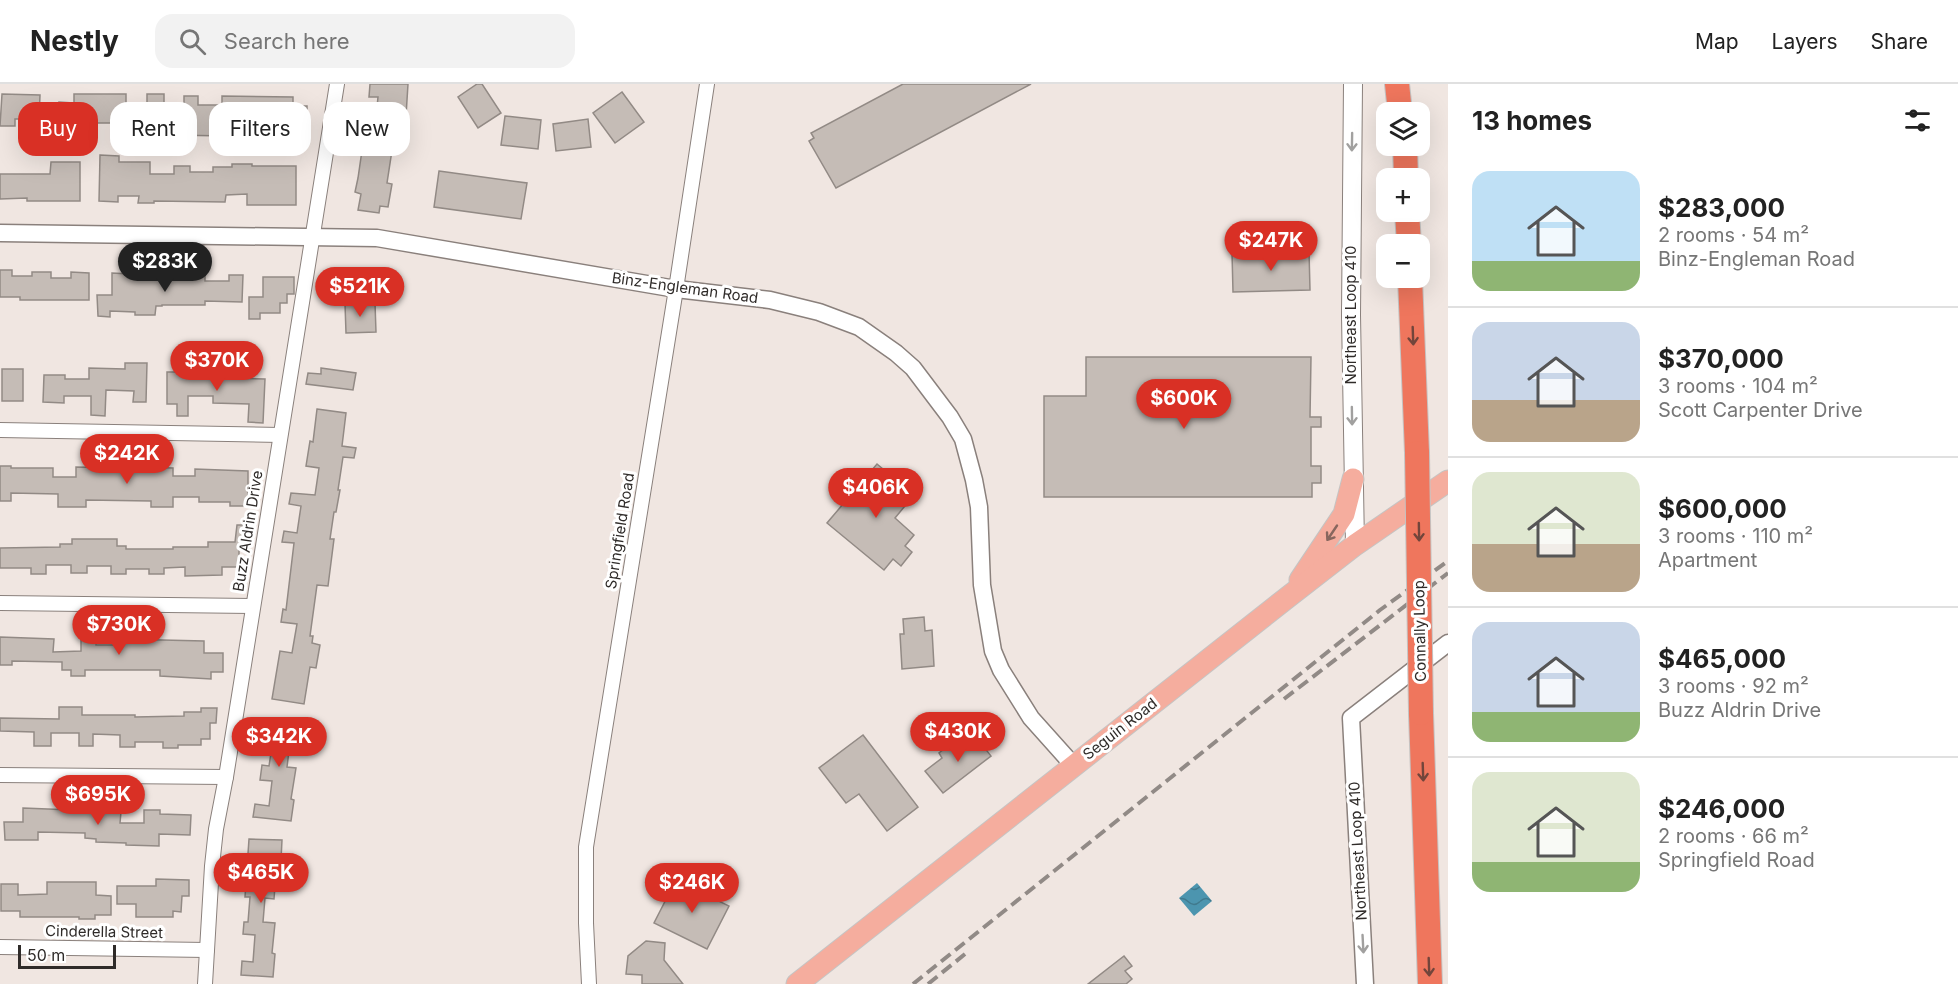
<!DOCTYPE html>
<meta charset="utf-8">
<style>
:root{--surface:#fff;--page:#f2f2f2;--text:#222;--muted:#767676;--line:#e0e0e0;--accent:#d93025}
body{margin:0;font-family:Inter,sans-serif;background:var(--page);color:var(--text);height:100vh;display:flex;flex-direction:column;font-size:22px;white-space:nowrap}
*{box-sizing:border-box;margin:0}
p{font-size:20px;color:var(--muted)}
.icon{flex:none;width:33px;height:33px;fill:none;stroke:currentColor;stroke-width:2;stroke-linecap:round;stroke-linejoin:round}
.map{position:relative;flex:1;overflow:hidden}
.sheet{display:flex;flex-direction:column;background:var(--surface);width:510px}
.sheet>*{flex:none}
.top-card{position:absolute;left:18px;top:18px;width:570px;height:54px;display:flex;gap:12px}
.buttons{position:absolute;left:1376px;top:18px;display:grid;gap:12px}
.buttons a{display:grid;place-items:center;width:54px;height:54px;border-radius:12px;background:var(--surface);box-shadow:0 6px 24px #0002;font-size:30px}
.scale{position:absolute;left:18px;bottom:15px;width:98px;box-sizing:border-box;padding-left:6px;border:3px solid #2f2b29;border-top:0;font-size:16px;line-height:21px;white-space:nowrap;color:#2f2b29;-webkit-text-stroke:4px #fff;paint-order:stroke}
.price{position:absolute;translate:-50% -51px;padding:0 14px;border-radius:21px;background:var(--accent);color:#fff;font-size:20px;line-height:39px;filter:drop-shadow(0 2px 3px #0008)}
.price::after{content:'';position:absolute;left:50%;top:36px;width:18px;height:14px;margin-left:-9px;background:inherit;clip-path:polygon(0 0,100% 0,50% 100%)}
.price.active{background:#222;color:#fff}
ul{padding:0;list-style:none}
li{display:flex;align-items:center;gap:18px;height:150px;padding:0 24px}
li+li{border-top:2px solid var(--line)}
li span{display:grid;place-items:center;flex:none;width:168px;height:120px;border-radius:18px;color:#555}
li>.icon{margin-inline-start:auto}
span .icon{width:72px;height:72px;fill:#fffc;stroke-width:1}
li b{font-size:26px}
h2{display:flex;justify-content:space-between;align-items:center;height:72px;padding:0 24px;font-size:26px}
.tag{padding:0 21px;border-radius:18px;background:var(--surface);box-shadow:0 6px 24px #0002;font-size:21px;line-height:54px}
.tag.active{background:var(--accent);color:#fff}
header{display:flex;align-items:center;gap:36px;box-sizing:border-box;height:84px;padding:0 30px;background:var(--surface);border-bottom:2px solid var(--line)}
header strong{font-size:28px}
nav{display:flex;gap:33px;margin-inline-start:auto;font-size:21px}
.search{width:420px;height:54px;background:var(--page);display:flex;align-items:center;gap:15px;box-sizing:border-box;padding:0 21px;border-radius:18px;color:var(--muted);font-size:22px}
main{display:flex;flex:1;min-height:0}
.map>svg:first-child{display:block}
.water{fill:url(#water-waves)}
.building{fill:#c5bcb6;stroke:#928a85;stroke-width:1.5}
.lines{fill:none;stroke-linecap:round;stroke-linejoin:round}
.minor-casing{stroke:#8a807c;stroke-width:16}
.tertiary-casing{stroke:#8a807c;stroke-width:19}
.secondary-casing{stroke:#8a807c;stroke-width:20}
.primary-casing{stroke:#c5c4c3;stroke-width:23}
.motorway-casing{stroke:#c5c4c3;stroke-width:26}
.minor{stroke:#fff;stroke-width:14}
.tertiary{stroke:#fff;stroke-width:16}
.secondary{stroke:#fff;stroke-width:18}
.primary{stroke:#f5ad9e;stroke-width:21}
.motorway{stroke:#ef765d;stroke-width:24}
.rail{stroke:#918a86;stroke-width:4;stroke-dasharray:12 6;stroke-linecap:butt}
.motorway-bridge-casing{stroke:#c5c4c3;stroke-width:26;stroke-linecap:butt}
.motorway-bridge{stroke:#ef765d;stroke-width:24}
.oneway{stroke:#a1a09f}
.oneway2{stroke:#72453b}
.oneway3{stroke:#88665e}
.labels{text-anchor:middle;stroke-width:6;stroke-linejoin:round;paint-order:stroke}
.street-label{font-size:15px;fill:#2f2b29;stroke:#fff}
</style>
<header>
<strong>Nestly</strong>
<div class="search"><svg class="icon" aria-label="search" viewBox="0 0 24 24"><circle cx="10" cy="10" r="6"/><path d="M15 15l6 6"/></svg>Search here</div>
<nav><a>Map</a><a>Layers</a><a>Share</a></nav>
</header>
<main>
<div class="map">
<svg width="1448" height="900" viewBox="0 0 1448 900">
<defs>
<pattern id="water-waves" width="16" height="10" patternUnits="userSpaceOnUse" patternTransform="scale(1.5)"><rect width="16" height="10" fill="#4c95af"/><path d="M0 5q4-4 8 0t8 0" fill="none" stroke="#407a8e"/></pattern>
</defs>
<rect width="100%" height="100%" fill="#f0e6e1"/>
<polygon class="water" points="1197,799 1212,817 1194,832 1179,814"/>
<g class="building">
<polygon points="370,0 408,0 405,48 395,47 387,99 392,100 388,123 380,122 379,129 358,126 361,110 355,108 358,94 367,32 376,33 378,13 369,13"/>
<polygon points="477,0 482,0 501,29 478,44 458,13"/>
<polygon points="903,0 1031,0 836,104 809,57 814,54 811,49"/>
<polygon points="622,8 644,38 615,59 593,29"/>
<polygon points="2,10 40,11 39,35 15,35 15,42 0,42"/>
<polygon points="74,10 126,10 126,32 147,32 147,10 164,10 164,21 184,21 184,12 198,12 198,21 222,21 222,12 293,13 293,22 307,22 307,53 282,53 282,34 260,34 260,44 250,44 250,41 226,41 226,52 171,51 171,48 138,48 138,45 112,45 112,39 84,39 84,50 59,49 59,18 74,19"/>
<polygon points="505,32 541,36 538,65 501,61"/>
<polygon points="588,35 591,63 556,67 553,40"/>
<polygon points="100,71 119,72 119,78 150,78 150,90 174,90 174,82 190,82 190,88 213,88 213,83 232,83 232,80 252,80 252,82 296,82 296,121 247,121 247,110 226,111 225,118 154,117 154,119 138,119 139,112 118,112 118,118 99,117"/>
<polygon points="51,78 80,78 80,117 27,117 27,114 0,115 0,90 50,90"/>
<polygon points="439,87 527,99 521,135 434,123"/>
<polygon points="1309,167 1310,206 1233,208 1232,169"/>
<polygon points="0,186 12,186 12,192 32,192 32,188 51,188 51,194 71,194 71,188 89,189 89,216 20,216 20,213 0,213"/>
<polygon points="112,189 166,192 166,196 187,196 187,192 205,192 205,197 229,197 229,191 243,191 242,218 205,217 205,221 162,221 162,222 156,222 155,231 135,231 135,228 110,227 110,233 98,232 97,211 112,211"/>
<polygon points="263,193 294,193 294,210 287,210 287,219 280,219 280,229 260,229 260,235 249,235 249,213 263,213"/>
<polygon points="375,219 376,248 346,249 345,220"/>
<polygon points="1086,273 1311,273 1310,333 1321,333 1321,343 1311,343 1311,382 1321,382 1321,399 1312,399 1312,413 1044,413 1044,312 1086,312"/>
<polygon points="125,279 147,279 146,318 133,318 134,307 106,306 105,332 91,331 91,312 64,312 64,319 43,318 44,291 65,291 65,295 89,295 89,284 125,285"/>
<polygon points="321,284 356,289 353,306 306,300 308,289 321,290"/>
<rect x="2" y="285" width="21" height="32"/>
<polygon points="167,288 188,288 188,292 231,292 231,294 265,295 263,339 248,338 249,320 213,319 213,312 188,312 188,332 177,332 177,320 167,320"/>
<polygon points="317,325 346,329 342,362 356,364 354,374 343,373 338,406 340,406 336,428 334,428 330,455 334,455 328,502 317,501 310,552 313,552 312,559 320,561 316,584 310,583 304,620 272,615 280,567 292,569 297,540 281,538 283,525 286,526 294,459 282,458 284,447 297,449 301,422 289,420 291,409 315,411 319,384 306,382 310,357 313,358"/>
<polygon points="120,374 134,375 134,383 173,384 173,392 195,392 195,385 248,387 248,422 230,422 230,418 199,418 199,413 173,413 173,423 151,423 151,417 86,416 86,423 58,423 58,410 11,409 11,417 0,417 0,382 11,382 11,384 53,384 53,393 76,393 76,383 120,384"/>
<polygon points="877,380 914,411 895,434 914,451 905,462 912,468 901,482 893,475 884,486 827,439"/>
<polygon points="237,441 250,441 249,460 239,460 239,483 222,483 222,491 185,492 185,483 164,484 164,490 149,490 149,485 126,485 126,490 111,490 111,482 87,482 87,489 71,489 71,481 46,481 46,490 31,490 31,484 0,484 0,464 60,463 60,460 72,460 72,455 117,455 117,462 126,462 126,465 173,465 173,463 208,463 208,458 235,458"/>
<polygon points="924,533 925,547 932,546 934,582 902,585 900,550 904,550 903,535"/>
<polygon points="0,553 54,555 53,568 81,567 81,555 96,555 96,561 119,561 120,555 204,557 204,569 223,569 223,588 211,588 211,595 160,592 160,586 85,586 85,592 71,592 71,586 62,586 62,578 12,577 12,581 0,581"/>
<polygon points="59,623 82,623 82,631 135,631 135,633 184,632 184,628 201,628 201,624 217,624 216,639 210,639 210,655 201,655 201,661 178,661 178,664 163,664 163,658 135,658 135,663 120,663 120,651 93,650 93,662 79,662 79,649 51,649 51,662 34,662 34,648 0,647 0,634 59,635"/>
<polygon points="257,635 306,643 303,661 290,659 287,683 296,684 291,715 294,716 291,737 253,733 255,720 269,722 272,697 260,696 262,681 269,682 273,656 254,653"/>
<polygon points="973,649 991,672 943,709 925,687 942,674 939,669 953,658 956,663"/>
<polygon points="863,651 918,723 887,747 859,710 846,719 819,684"/>
<polygon points="23,724 121,728 120,739 144,739 144,726 160,726 160,730 191,731 190,751 159,750 159,762 126,761 126,759 96,758 96,755 85,754 85,749 38,748 38,756 5,756 4,738 23,738"/>
<polygon points="249,755 282,756 281,776 277,776 274,815 265,814 263,838 275,839 272,869 275,870 273,893 241,891 242,877 253,878 255,851 243,850 244,838 248,838 250,813 245,813"/>
<polygon points="156,795 189,796 189,812 182,812 181,828 173,827 173,833 136,833 136,820 117,820 117,802 156,802"/>
<polygon points="676,796 729,822 707,865 654,839"/>
<polygon points="47,798 96,798 96,811 111,812 111,831 95,831 95,835 79,835 79,833 20,833 20,827 1,827 1,800 18,800 18,811 47,810"/>
<polygon points="646,857 665,859 664,876 683,900 642,900 642,891 626,890 628,872"/>
<polygon points="1124,872 1132,882 1125,887 1132,895 1126,900 1088,900"/>
</g>
<g class="lines">
<defs>
<g id="minor">
<polyline points="0,346 280,351"/>
<polyline points="0,519 252,522"/>
<polyline points="0,691 226,693"/>
<polyline points="0,863 207,866"/>
<polyline points="205,900 212,782 216,745 226,693 337,0"/>
<polyline points="589,900 586,839 586,763 676,205 707,0"/>
</g>
<g id="tertiary">
<polyline points="0,149 377,154 676,205 770,216 819,228 859,243 896,269 913,284 950,333 963,355 974,396 979,423 982,501 993,567 1001,586 1031,634 1074,682"/>
<polyline points="1365,900 1351,634 1448,559"/>
</g>
<polyline id="secondary" points="1353,0 1351,231 1355,461"/>
<g id="primary">
<polyline points="1300,496 1344,430 1353,395"/>
<polyline points="797,900 1288,513 1355,461 1448,397"/>
</g>
<g id="motorway">
<polyline points="1397,0 1400,28"/>
<polyline points="1405,62 1406,94"/>
<polyline points="1407,128 1409,160"/>
<polyline points="1410,194 1417,369"/>
<polyline points="1421,629 1430,900"/>
</g>
</defs>
<use href="#minor" class="minor-casing"/>
<use href="#tertiary" class="tertiary-casing"/>
<use href="#secondary" class="secondary-casing"/>
<use href="#primary" class="primary-casing"/>
<use href="#motorway" class="motorway-casing"/>
<use href="#minor" class="minor"/>
<use href="#tertiary" class="tertiary"/>
<use href="#secondary" class="secondary"/>
<use href="#primary" class="primary"/>
<use href="#motorway" class="motorway"/>
<g class="rail">
<polyline points="1284,615 1448,489"/>
<polyline points="913,900 1380,526 1448,477"/>
<polyline points="928,900 965,870"/>
</g>
<defs>
<polyline id="motorway-bridge" points="1417,369 1421,629"/>
</defs>
<use href="#motorway-bridge" class="motorway-bridge-casing"/>
<use href="#motorway-bridge" class="motorway-bridge"/>
</g>
<defs><path id="oneway-shaft" d="M-6 0H5M1.5-3L5.5 0L1.5 3" fill="none" stroke-width="1.6" stroke-linecap="round" stroke-linejoin="round" transform="scale(1.5)"/></defs>
<g class="oneway">
<use href="#oneway-shaft" transform="translate(1352 58) rotate(91)"/>
<use href="#oneway-shaft" transform="translate(1352 332) rotate(89)"/>
<use href="#oneway-shaft" transform="translate(1363 860) rotate(87)"/>
</g>
<g class="oneway2">
<use href="#oneway-shaft" transform="translate(1413 252) rotate(88)"/>
<use href="#oneway-shaft" transform="translate(1419 448) rotate(89)"/>
<use href="#oneway-shaft" transform="translate(1423 688) rotate(88)"/>
<use href="#oneway-shaft" transform="translate(1429 883) rotate(88)"/>
</g>
<use class="oneway3" href="#oneway-shaft" transform="translate(1332 449) rotate(124)"/>
<g class="labels">
<g class="street-label">
<text transform="translate(685 204) rotate(8)" y="5">Binz-Engleman Road</text>
<text transform="translate(1351 231) rotate(-90)" y="5">Northeast Loop 410</text>
<text transform="translate(248 447) rotate(-81)" y="5">Buzz Aldrin Drive</text>
<text transform="translate(620 447) rotate(-81)" y="5">Springfield Road</text>
<text transform="translate(1420 547) rotate(-91)" y="5">Connally Loop</text>
<text transform="translate(1120 645) rotate(-38)" y="5">Seguin Road</text>
<text transform="translate(1358 767) rotate(-93)" y="5">Northeast Loop 410</text>
<text transform="translate(104 848) rotate(1)" y="5">Cinderella Street</text>
</g>
</g>
</svg>
<div class="buttons">
<a><svg class="icon" aria-label="layers" viewBox="0 0 24 24"><path d="M12 4l9 5-9 5-9-5zM3 14l9 5 9-5"/></svg></a>
<a>+</a>
<a>−</a>
</div>
<div class="scale">50 m</div>
<b class="price" style="left:1271px;top:188px">$247K</b>
<b class="price active" style="left:165px;top:209px">$283K</b>
<b class="price" style="left:360px;top:234px">$521K</b>
<b class="price" style="left:217px;top:308px">$370K</b>
<b class="price" style="left:1184px;top:346px">$600K</b>
<b class="price" style="left:127px;top:401px">$242K</b>
<b class="price" style="left:876px;top:435px">$406K</b>
<b class="price" style="left:119px;top:572px">$730K</b>
<b class="price" style="left:958px;top:679px">$430K</b>
<b class="price" style="left:279px;top:684px">$342K</b>
<b class="price" style="left:98px;top:742px">$695K</b>
<b class="price" style="left:261px;top:820px">$465K</b>
<b class="price" style="left:692px;top:830px">$246K</b>
<div class="top-card">
<a class="tag active">Buy</a>
<a class="tag">Rent</a>
<a class="tag">Filters</a>
<a class="tag">New</a>
</div>
</div>
<section class="sheet">
<h2>13 homes<svg class="icon" aria-label="filters" viewBox="0 0 24 24"><path d="M4 7h16M4 17h16"/><circle cx="9" cy="7" r="2"/><circle cx="15" cy="17" r="2"/></svg></h2>
<ul>
<li><span style="background:linear-gradient(#bfe0f5 75%,#8fb573 0)"><svg class="icon" aria-label="home" viewBox="0 0 24 24"><path d="M3 11l9-7 9 7M6 9v11h12V9"/></svg></span><div><b>$283,000</b><p>2 rooms · 54 m²</p><p>Binz-Engleman Road</p></div></li>
<li><span style="background:linear-gradient(#c9d6e8 65%,#b9a48a 0)"><svg class="icon" aria-label="home" viewBox="0 0 24 24"><path d="M3 11l9-7 9 7M6 9v11h12V9"/></svg></span><div><b>$370,000</b><p>3 rooms · 104 m²</p><p>Scott Carpenter Drive</p></div></li>
<li><span style="background:linear-gradient(#dfe7d0 60%,#b9a48a 0)"><svg class="icon" aria-label="home" viewBox="0 0 24 24"><path d="M3 11l9-7 9 7M6 9v11h12V9"/></svg></span><div><b>$600,000</b><p>3 rooms · 110 m²</p><p>Apartment</p></div></li>
<li><span style="background:linear-gradient(#c9d6e8 75%,#8fb573 0)"><svg class="icon" aria-label="home" viewBox="0 0 24 24"><path d="M3 11l9-7 9 7M6 9v11h12V9"/></svg></span><div><b>$465,000</b><p>3 rooms · 92 m²</p><p>Buzz Aldrin Drive</p></div></li>
<li><span style="background:linear-gradient(#dfe7d0 75%,#8fb573 0)"><svg class="icon" aria-label="home" viewBox="0 0 24 24"><path d="M3 11l9-7 9 7M6 9v11h12V9"/></svg></span><div><b>$246,000</b><p>2 rooms · 66 m²</p><p>Springfield Road</p></div></li>
</ul>
</section>
</main>
